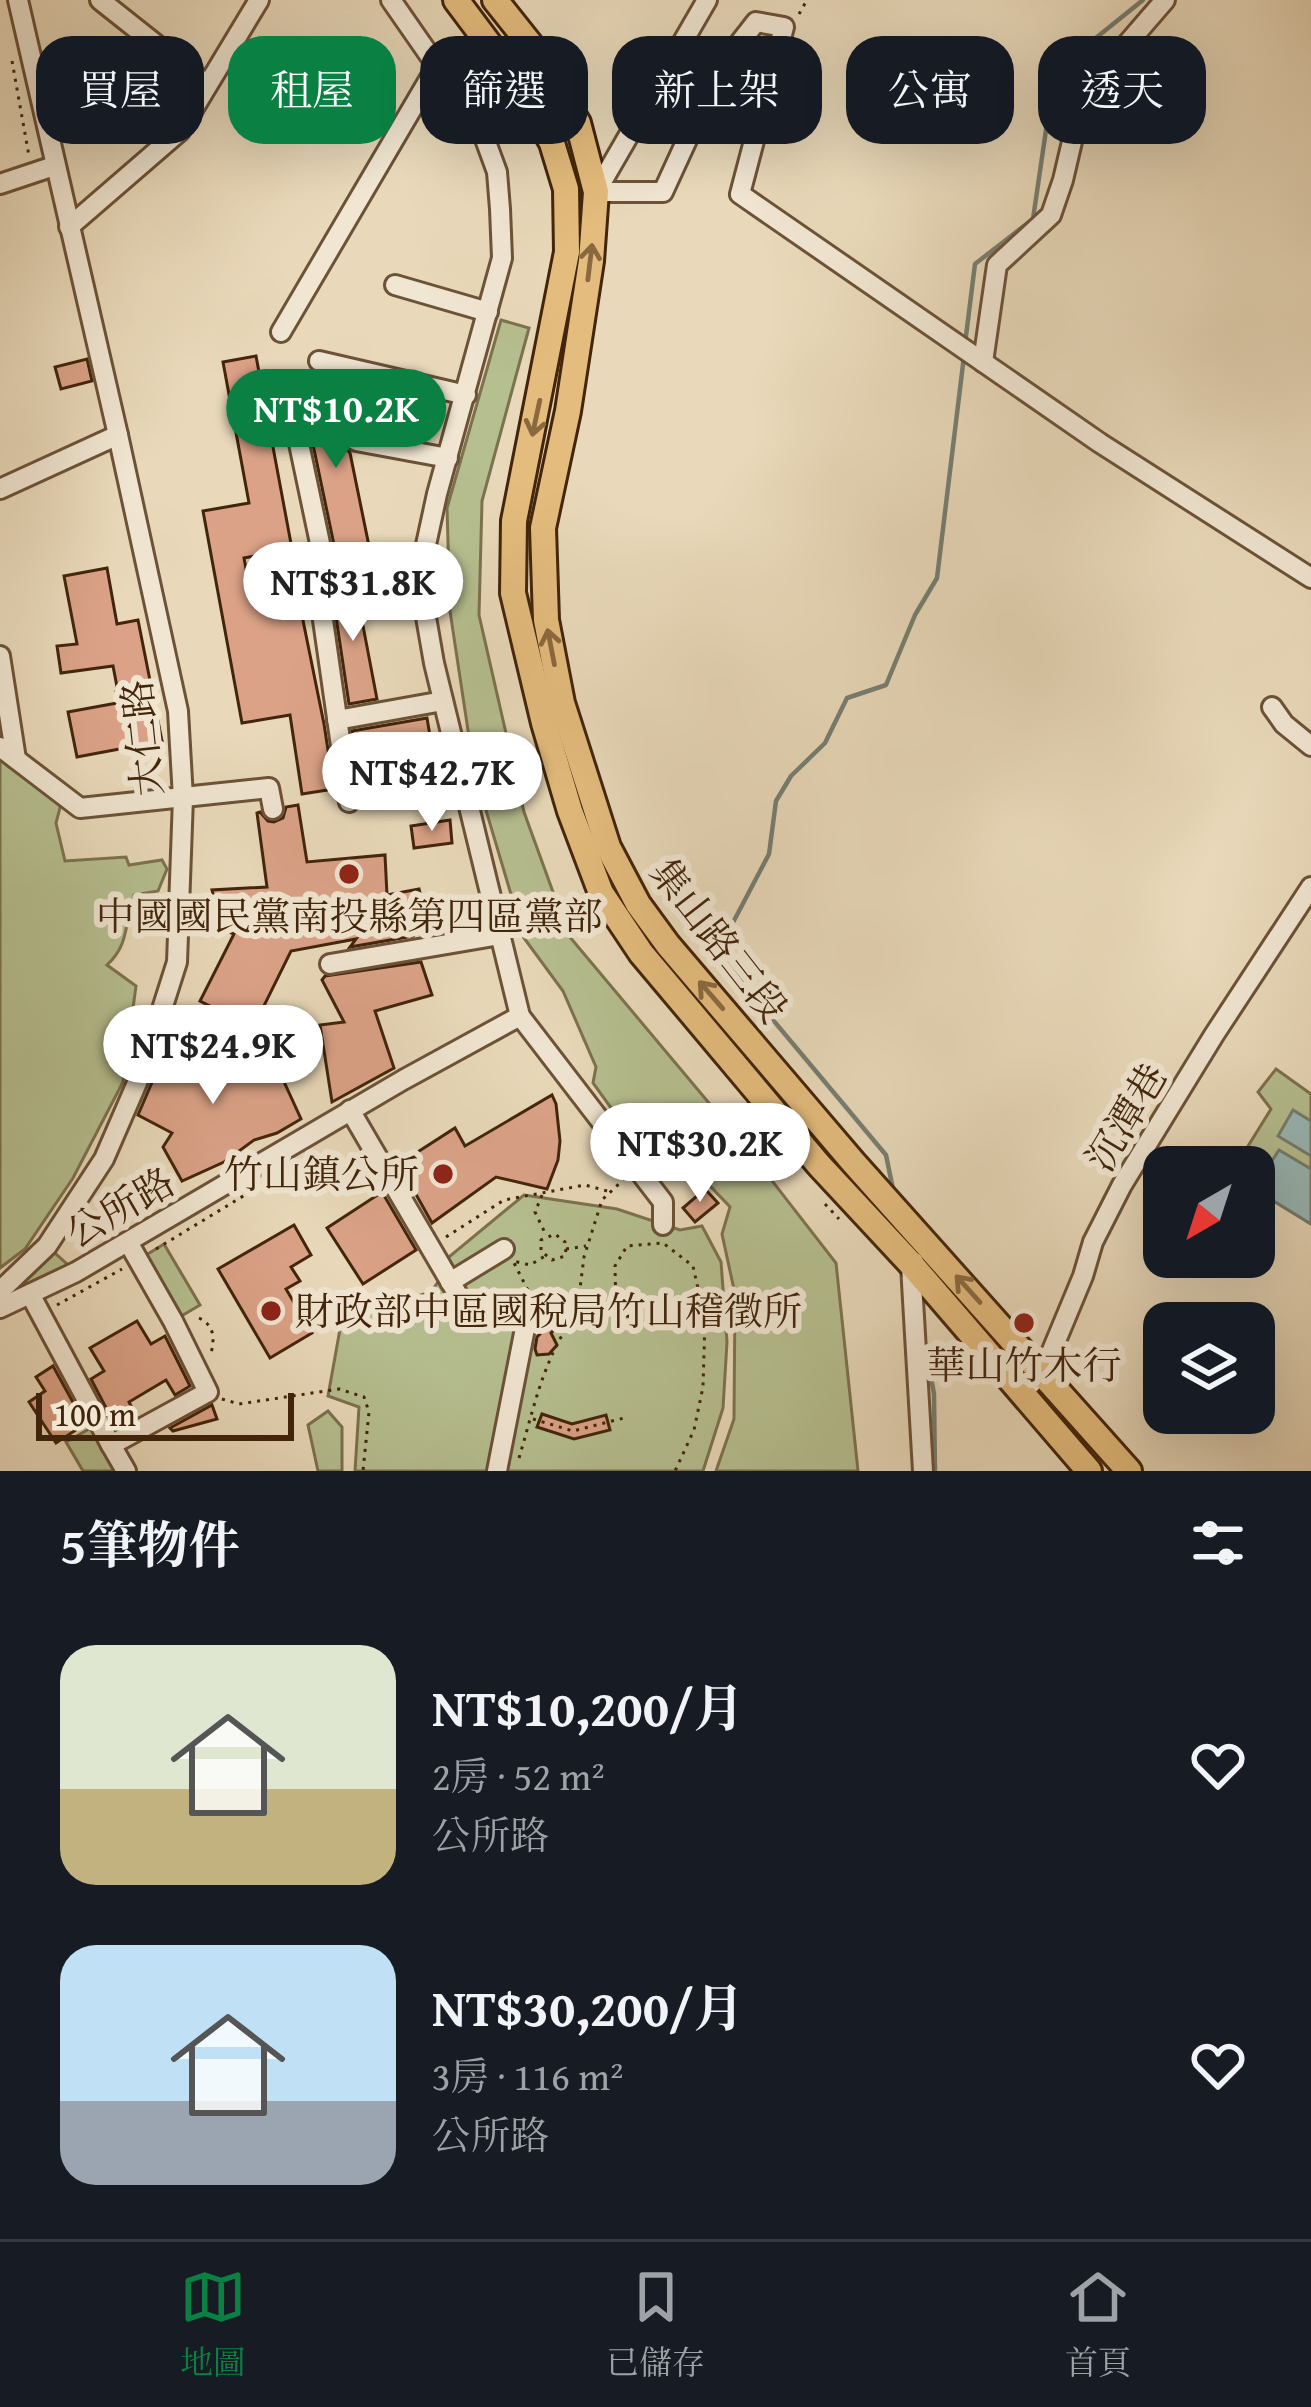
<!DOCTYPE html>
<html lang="zh-TW">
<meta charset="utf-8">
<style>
:root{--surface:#171b24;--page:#20242c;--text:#f1f3f6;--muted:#9ea1a6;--line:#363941;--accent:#0b8043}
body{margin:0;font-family:"Gentium Book Plus","Noto Serif TC",serif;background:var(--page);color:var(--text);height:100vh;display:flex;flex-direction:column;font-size:45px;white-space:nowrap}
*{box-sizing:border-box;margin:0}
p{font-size:39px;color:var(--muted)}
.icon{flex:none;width:66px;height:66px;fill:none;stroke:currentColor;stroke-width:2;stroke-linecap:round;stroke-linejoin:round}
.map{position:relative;height:1471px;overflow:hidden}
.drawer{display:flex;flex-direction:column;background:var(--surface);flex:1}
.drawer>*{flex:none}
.hud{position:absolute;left:36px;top:36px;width:1239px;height:108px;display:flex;gap:24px}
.needle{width:78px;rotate:219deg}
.controls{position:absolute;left:1143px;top:1146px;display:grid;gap:24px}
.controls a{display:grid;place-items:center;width:132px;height:132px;border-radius:24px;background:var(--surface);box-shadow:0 12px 48px #0002;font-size:60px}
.scale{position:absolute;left:36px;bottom:30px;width:258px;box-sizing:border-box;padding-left:12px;border:6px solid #42250b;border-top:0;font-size:33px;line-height:42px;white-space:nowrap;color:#42250b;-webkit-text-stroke:9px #f1e6d2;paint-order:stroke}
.price{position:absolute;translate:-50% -102px;padding:0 27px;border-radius:42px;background:#fff;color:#222;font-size:39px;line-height:78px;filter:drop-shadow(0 3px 6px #0008)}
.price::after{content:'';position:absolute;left:50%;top:72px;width:36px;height:27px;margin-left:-18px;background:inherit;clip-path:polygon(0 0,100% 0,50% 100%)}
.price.selected{background:var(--accent);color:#fff}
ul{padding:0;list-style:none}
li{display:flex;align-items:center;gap:36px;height:300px;padding:0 60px}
li span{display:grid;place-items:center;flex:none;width:336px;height:240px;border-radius:36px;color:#555}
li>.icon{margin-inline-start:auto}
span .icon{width:144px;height:144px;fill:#fffc;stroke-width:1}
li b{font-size:51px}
h2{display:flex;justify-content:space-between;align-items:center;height:144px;padding:0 60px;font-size:51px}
.tag{padding:0 42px;border-radius:36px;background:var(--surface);box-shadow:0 12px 48px #0002;font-size:42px;line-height:108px}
.tag.selected{background:var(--accent);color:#fff}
.menu{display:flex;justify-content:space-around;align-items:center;height:168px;border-top:3px solid var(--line);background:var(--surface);font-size:33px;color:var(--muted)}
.menu a{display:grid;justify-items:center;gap:6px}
.menu .selected{color:var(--accent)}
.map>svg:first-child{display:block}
.green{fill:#b6bf90;stroke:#7c724e;stroke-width:3}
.water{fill:#99b9b7;stroke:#767e72;stroke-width:3}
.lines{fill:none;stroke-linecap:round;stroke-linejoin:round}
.stream{stroke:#767e72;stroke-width:4.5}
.building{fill:#dba287;stroke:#42250b;stroke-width:3}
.minor-casing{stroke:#6c5237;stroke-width:24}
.major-casing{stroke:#42250b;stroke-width:30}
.path{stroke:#42250b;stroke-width:3;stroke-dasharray:3 6;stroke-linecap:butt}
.minor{stroke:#f1e6d2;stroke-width:18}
.major{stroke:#e4bc7d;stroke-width:24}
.oneway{stroke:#8b693e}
.poi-dot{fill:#8f2418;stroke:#f1e6d2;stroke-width:4.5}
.labels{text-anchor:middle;stroke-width:12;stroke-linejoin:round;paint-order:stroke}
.street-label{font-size:39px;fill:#42250b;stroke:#f1e6d2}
.poi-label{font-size:39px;fill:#42250b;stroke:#f1e6d2}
</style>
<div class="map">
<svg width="1311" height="1471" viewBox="0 0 1311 1471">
<rect width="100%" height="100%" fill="#e9d9ba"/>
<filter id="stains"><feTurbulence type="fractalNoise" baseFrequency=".00167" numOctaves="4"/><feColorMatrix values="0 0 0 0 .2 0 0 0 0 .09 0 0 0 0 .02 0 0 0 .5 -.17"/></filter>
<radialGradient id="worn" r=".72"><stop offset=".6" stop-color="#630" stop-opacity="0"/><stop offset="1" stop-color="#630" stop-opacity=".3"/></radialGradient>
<g class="green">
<polygon points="501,320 529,328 482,501 479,615 524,812 569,936 745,1146 836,1263 858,1471 716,1471 734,1419 735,1294 722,1234 730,1207 638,1110 619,1119 593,1083 596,1067 563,991 524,938 474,770 450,611 447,508"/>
<path d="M0 750 62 800 56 823 65 861 126 857 129 865 162 860 167 869 158 891 134 895C124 923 130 944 107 965L136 986 123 1082 73 1178 25 1249 0 1268Z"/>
<polygon points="1276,1069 1311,1094 1311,1224 1254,1189 1254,1167 1235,1167 1271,1109 1258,1092"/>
<polygon points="524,1195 617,1209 680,1230 702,1226 721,1262 727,1342 723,1408 703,1471 355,1471 359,1407 328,1396 342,1318 431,1292 440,1279 444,1261"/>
<polygon points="164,1244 200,1305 173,1321 138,1260"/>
<polygon points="47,1246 76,1272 0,1298"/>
<polygon points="328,1411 342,1427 342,1471 318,1471 308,1425"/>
<polygon points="98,1424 126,1471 83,1471 66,1442"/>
</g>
<g class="water">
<polygon points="1293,1110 1311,1121 1311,1156 1278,1136"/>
<polygon points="1279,1150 1311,1169 1311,1224 1254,1189"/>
</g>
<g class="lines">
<g class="stream">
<polyline points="965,344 975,264 1033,219 1052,89 1071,58 1143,0"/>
<polyline points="894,1194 886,1155 717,953 769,854 776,801 791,776 825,743 847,698 886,685 915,615 937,578 964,356"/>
<polyline points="924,1339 934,1394 935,1471"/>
</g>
</g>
<g class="building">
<polygon points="256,356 292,549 244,558 250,590 295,581 324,724 334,789 302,794 290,715 242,723 203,511 249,503 223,362"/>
<polygon points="87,359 92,381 61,389 55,367"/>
<polygon points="337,385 346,432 343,444 350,453 370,551 337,559 302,392"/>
<polygon points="107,568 117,624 138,620 162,741 77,757 68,712 117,703 116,692 118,692 113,666 61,673 57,646 77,644 64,576"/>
<polygon points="322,581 334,586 355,584 377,699 349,704 333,597 330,590 323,586"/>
<polygon points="427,718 437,778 397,785 395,777 360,783 352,731"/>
<polygon points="298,805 307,862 385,855 387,895 419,889 430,929 412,933 413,936 350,947 356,939 291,951 253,1028 200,1001 234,934 222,929 212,890 267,887 257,813 260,812 268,821 274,822 283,818 286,807"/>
<polygon points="450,820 452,843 414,848 411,826"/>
<polygon points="421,962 432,995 375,1011 394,1068 332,1102 320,1025 344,1022 322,980 325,976"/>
<polygon points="169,1032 235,1074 274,1060 301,1119 277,1133 254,1140 224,1162 182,1181 163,1147 172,1133 138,1115 156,1073"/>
<polygon points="552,1095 556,1104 560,1141 558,1160 547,1189 496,1177 432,1223 399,1164 455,1128 465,1146"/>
<polygon points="705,1189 718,1203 695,1222 683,1208"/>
<polygon points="382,1192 416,1250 363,1284 327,1228"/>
<polygon points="294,1225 311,1255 291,1267 300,1281 286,1289 312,1333 270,1358 218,1269"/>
<polygon points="546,1308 558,1309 562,1322 551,1333 557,1345 549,1354 537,1355 535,1349 537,1337 543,1331 540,1315"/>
<polygon points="137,1321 151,1344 165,1336 190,1386 175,1395 166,1380 129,1402 136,1416 116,1427 91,1379 104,1371 90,1348"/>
<polygon points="53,1366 85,1424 56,1443 29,1402 45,1391 36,1377"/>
<polygon points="212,1405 217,1419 173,1431 170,1428"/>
<polygon points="542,1414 572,1424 606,1415 610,1430 574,1439 537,1427"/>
</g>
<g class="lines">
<defs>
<g id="minor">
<polyline points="100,0 207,85"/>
<polyline points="391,0 482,131 497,172 500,209 502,258 437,494 419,577 434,663 520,1016 663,1202 663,1225"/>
<polyline points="0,184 54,166"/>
<polyline points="596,192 663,192 720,68 756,22 784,27 740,194 1100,443 1311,578"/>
<polyline points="596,192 707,0"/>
<polyline points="69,227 180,131 259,0"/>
<polyline points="395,285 488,312"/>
<polyline points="281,332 437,66"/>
<polyline points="319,361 466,395"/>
<polyline points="983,362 997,265 1051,215 1063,180 1085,86 1096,70 1121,51 1165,0"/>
<polyline points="286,382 325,567 334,573 423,561"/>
<polyline points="356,441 448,458"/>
<polyline points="0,489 118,435"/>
<polyline points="320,599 349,802"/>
<polyline points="0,656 16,759"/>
<polyline points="1272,707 1284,724 1311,746"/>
<polyline points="337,720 443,701"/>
<polyline points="0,747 80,808 269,788 273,809"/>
<polyline points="330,964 500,935"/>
<polyline points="350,1110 461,1300 527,1318 497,1471"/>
<polyline points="914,1262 911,1264 912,1283 923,1471"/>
<polyline points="450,1282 504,1249"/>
<polyline points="0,1291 47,1246 104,1159 143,1069 177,962 183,798 178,711 118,435 18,0"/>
<polyline points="30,1294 111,1445 208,1392 173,1321 128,1242"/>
<polyline points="0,1308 76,1272 403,1080 520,1016"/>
<polyline points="1022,1393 1043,1372 1083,1276 1093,1242 1122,1185 1214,1035 1311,887"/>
<polyline points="111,1445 126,1471"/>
</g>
<g id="major">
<polyline points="456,0 519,84 552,143 566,189 567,252 514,521 513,593 544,723 570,811 601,893 641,953 819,1165 911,1264 1089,1471"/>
<polyline points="495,0 538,54 578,123 596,192 591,261 568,411 543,528 546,620 562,703 608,847 638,904 668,945 853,1162 1129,1471"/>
</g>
</defs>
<use href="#minor" class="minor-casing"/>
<use href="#major" class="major-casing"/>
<g class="path">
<polyline points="799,14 807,0"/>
<polyline points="12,61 29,156"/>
<polyline points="542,1195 535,1212 546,1235"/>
<polyline points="825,1204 839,1219"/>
<polyline points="446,1237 504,1200 585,1185 611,1192"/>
<polyline points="156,1249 245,1195"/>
<polyline points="566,1249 565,1256 552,1260 541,1251 541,1240 555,1234 565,1242 566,1249 586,1246"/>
<polyline points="532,1298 513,1261 530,1265 545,1256"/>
<polyline points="57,1305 122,1269"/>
<polyline points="577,1312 584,1257 602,1200 624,1179"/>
<polyline points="616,1312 615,1266 627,1246 663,1243 693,1266 705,1320 703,1387 694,1430 675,1471"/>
<path d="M199 1318C214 1325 215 1338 211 1353"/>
<polyline points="222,1399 239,1404 339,1389 364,1397 369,1412 363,1471"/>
<polyline points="533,1419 573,1431 624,1418"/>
<path d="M519 1458C534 1408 544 1355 577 1313 608 1309 622 1314 652 1324L702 1302"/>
</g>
<use href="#minor" class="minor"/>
<use href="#major" class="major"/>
</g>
<defs><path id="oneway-shaft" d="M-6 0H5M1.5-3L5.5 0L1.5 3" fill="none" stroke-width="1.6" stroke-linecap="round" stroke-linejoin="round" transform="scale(3)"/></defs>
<g class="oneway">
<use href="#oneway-shaft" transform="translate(590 262) rotate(-83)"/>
<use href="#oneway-shaft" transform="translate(536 418) rotate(102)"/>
<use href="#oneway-shaft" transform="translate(551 647) rotate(-101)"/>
<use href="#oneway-shaft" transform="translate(711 995) rotate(-131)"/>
<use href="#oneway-shaft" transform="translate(968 1289) rotate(-132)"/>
</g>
<g class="poi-dot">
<circle cx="349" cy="874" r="12"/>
<circle cx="443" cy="1174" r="12"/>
<circle cx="271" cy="1311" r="12"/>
<circle cx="1024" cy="1323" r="12"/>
</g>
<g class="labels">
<g class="street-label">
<text transform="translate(142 738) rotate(-96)" y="14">大仁路</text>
<text transform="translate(719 940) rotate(52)" y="14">集山路三段</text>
<text transform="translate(1126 1117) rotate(-59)" y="14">沉潭巷</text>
<text transform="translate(120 1207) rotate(-30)" y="14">公所路</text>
</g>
<g class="poi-label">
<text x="349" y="930">中國國民黨南投縣第四區黨部</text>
<text x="419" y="1188" text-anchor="end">竹山鎮公所</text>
<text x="295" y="1325" text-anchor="start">財政部中區國稅局竹山稽徵所</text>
<text x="1024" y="1379">華山竹木行</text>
</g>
</g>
<rect width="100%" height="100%" filter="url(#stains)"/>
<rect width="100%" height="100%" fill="url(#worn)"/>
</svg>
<div class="controls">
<a><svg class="needle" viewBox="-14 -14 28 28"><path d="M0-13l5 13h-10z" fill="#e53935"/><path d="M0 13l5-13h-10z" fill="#9ea1a6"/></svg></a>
<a><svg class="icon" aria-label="layers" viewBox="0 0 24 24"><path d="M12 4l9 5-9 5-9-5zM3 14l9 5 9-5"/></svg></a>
</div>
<div class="scale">100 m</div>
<b class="price selected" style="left:336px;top:471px">NT$10.2K</b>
<b class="price" style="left:353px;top:644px">NT$31.8K</b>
<b class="price" style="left:432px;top:834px">NT$42.7K</b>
<b class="price" style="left:213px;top:1107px">NT$24.9K</b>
<b class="price" style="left:700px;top:1205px">NT$30.2K</b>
<div class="hud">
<a class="tag">買屋</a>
<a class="tag selected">租屋</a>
<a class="tag">篩選</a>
<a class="tag">新上架</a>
<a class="tag">公寓</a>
<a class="tag">透天</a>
</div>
</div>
<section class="drawer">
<h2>5筆物件<svg class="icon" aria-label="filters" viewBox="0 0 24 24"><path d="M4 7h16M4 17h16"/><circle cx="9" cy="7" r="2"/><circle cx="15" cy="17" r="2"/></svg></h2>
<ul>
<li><span style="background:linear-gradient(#dfe7d0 60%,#c2b280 0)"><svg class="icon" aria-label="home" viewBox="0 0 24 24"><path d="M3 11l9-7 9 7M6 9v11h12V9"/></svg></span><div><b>NT$10,200/月</b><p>2房 · 52 m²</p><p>公所路</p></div><svg class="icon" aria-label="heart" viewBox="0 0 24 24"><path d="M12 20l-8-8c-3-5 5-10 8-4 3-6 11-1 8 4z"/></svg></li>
<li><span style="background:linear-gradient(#bfe0f5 65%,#9aa5b1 0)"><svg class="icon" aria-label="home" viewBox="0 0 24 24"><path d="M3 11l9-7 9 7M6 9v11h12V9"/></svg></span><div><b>NT$30,200/月</b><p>3房 · 116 m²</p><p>公所路</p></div><svg class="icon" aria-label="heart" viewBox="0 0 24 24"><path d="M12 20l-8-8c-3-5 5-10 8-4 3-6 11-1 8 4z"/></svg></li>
</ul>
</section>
<nav class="menu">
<a class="selected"><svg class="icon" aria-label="map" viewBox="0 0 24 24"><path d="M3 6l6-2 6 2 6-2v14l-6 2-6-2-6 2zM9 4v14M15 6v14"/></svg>地圖</a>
<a><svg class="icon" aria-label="saved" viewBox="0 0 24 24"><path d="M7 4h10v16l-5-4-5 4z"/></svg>已儲存</a>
<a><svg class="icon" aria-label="home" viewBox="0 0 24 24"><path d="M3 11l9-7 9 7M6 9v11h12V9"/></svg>首頁</a>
</nav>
